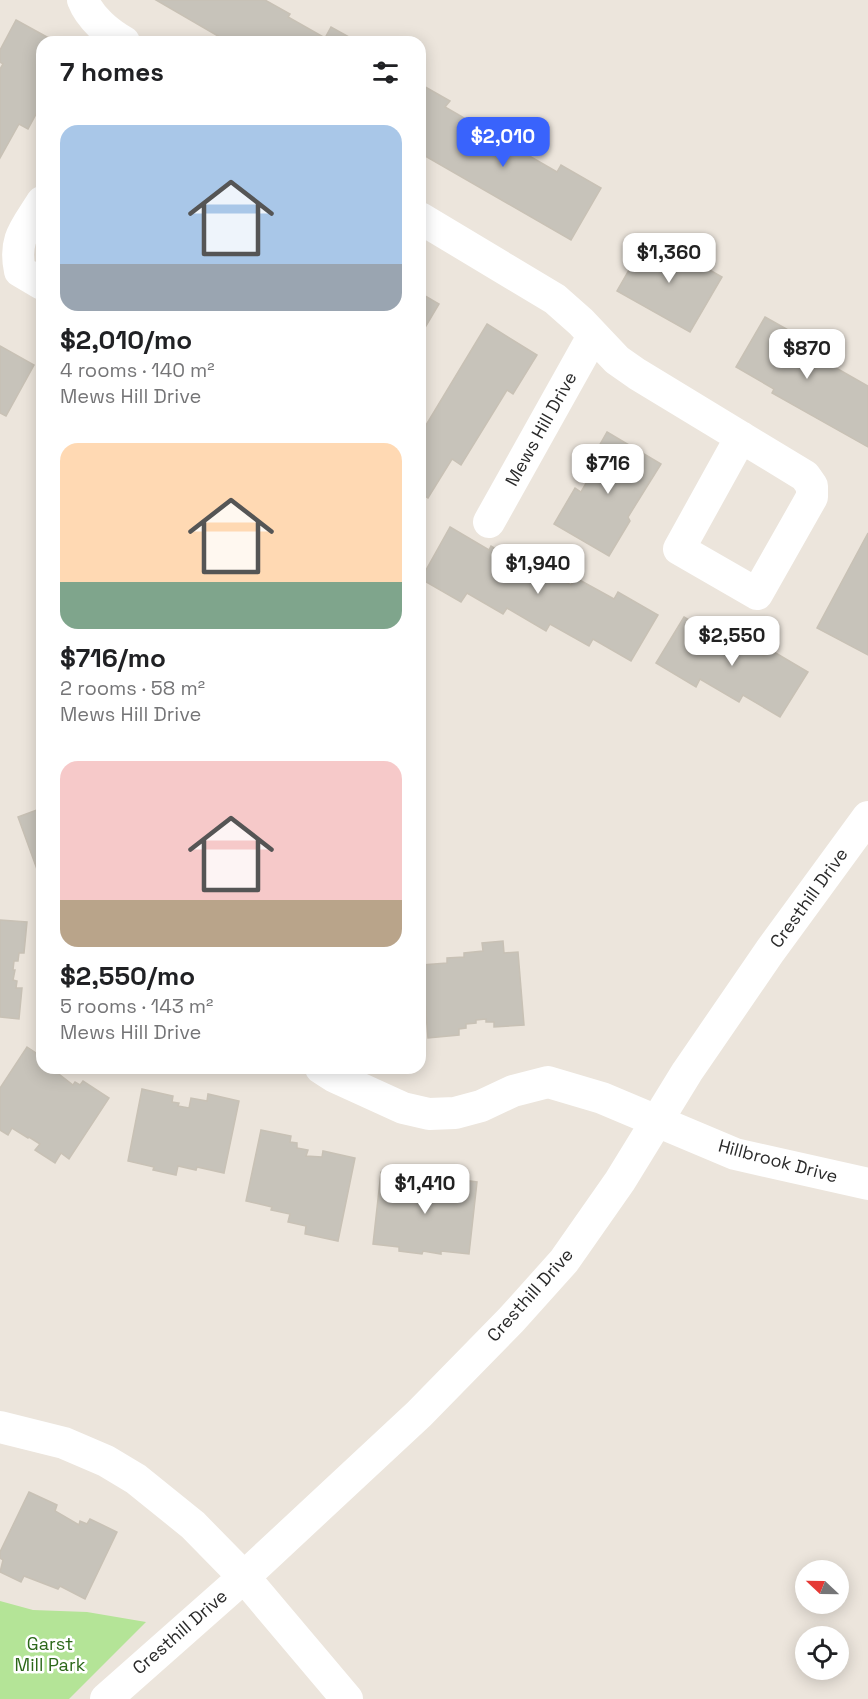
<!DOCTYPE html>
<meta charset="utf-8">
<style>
:root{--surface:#fff;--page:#f2f2f2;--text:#202124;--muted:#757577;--accent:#3963fc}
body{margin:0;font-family:"Space Grotesk",sans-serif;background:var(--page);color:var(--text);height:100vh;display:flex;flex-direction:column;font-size:22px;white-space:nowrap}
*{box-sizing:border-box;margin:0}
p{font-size:20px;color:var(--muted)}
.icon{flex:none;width:33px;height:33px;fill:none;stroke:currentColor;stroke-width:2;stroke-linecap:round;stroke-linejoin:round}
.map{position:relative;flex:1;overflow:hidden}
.sheet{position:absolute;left:36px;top:36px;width:390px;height:1038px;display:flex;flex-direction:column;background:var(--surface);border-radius:18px;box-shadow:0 3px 15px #0003}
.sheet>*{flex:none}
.needle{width:39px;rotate:292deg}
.controls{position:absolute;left:795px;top:1560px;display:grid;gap:12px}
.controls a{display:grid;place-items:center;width:54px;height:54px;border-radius:50%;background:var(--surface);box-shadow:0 3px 15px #0003;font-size:30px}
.price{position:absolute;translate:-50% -51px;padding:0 14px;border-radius:12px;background:#fff;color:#222;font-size:20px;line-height:39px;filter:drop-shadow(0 2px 3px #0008)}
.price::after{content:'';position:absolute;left:50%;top:36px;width:18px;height:14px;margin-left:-9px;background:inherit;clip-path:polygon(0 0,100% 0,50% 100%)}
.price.on{background:var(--accent);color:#fff}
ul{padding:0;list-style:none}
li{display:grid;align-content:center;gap:12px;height:318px;padding:0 24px}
li span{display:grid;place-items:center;height:186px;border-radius:18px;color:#555}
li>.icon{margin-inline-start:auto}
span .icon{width:108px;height:108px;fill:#fffc;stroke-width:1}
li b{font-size:26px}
h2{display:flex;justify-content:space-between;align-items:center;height:72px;padding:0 24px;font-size:26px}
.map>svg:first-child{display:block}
.green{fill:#b4e497}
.building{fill:#c7c3ba;stroke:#c8c1b5;stroke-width:1.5}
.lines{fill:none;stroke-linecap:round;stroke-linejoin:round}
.minor{stroke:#fff;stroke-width:32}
.labels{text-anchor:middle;stroke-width:5;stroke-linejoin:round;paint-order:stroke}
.street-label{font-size:18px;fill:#2a2a2a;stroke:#fff}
.park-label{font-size:18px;fill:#2c6819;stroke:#fff}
</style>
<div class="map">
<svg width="868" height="1699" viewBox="0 0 868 1699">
<rect width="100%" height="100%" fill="#ece5dc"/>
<polygon class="green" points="0,1601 33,1610 87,1612 146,1622 69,1699 0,1699"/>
<g class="building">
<polygon points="156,0 265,0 290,14 288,17 325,38 331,27 358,42 233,42 224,37 223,39"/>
<polygon points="16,20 56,42 42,42 42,103 28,129 19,124 0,158 0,69 3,64 0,62 0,50"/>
<polygon points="420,84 450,101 445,107 557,172 561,165 601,188 571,240 420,153"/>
<polygon points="649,235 722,277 690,332 617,291"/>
<polygon points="420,293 439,304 420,336"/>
<polygon points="765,317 806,340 801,348 868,386 868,447 772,393 774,389 736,367"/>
<polygon points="487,324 537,355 513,394 507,390 461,465 452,459 428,498 420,493 420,435"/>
<polygon points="0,346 34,365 6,416 0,413"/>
<polygon points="607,432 661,464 628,517 630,521 609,556 554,524 575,488 581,492 592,473 586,469"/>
<polygon points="450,527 489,550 491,546 529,568 532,562 571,585 576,578 614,599 618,592 658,615 631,661 593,639 589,646 550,624 546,631 507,608 503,614 467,593 461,602 421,579"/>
<polygon points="868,533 868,655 817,628"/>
<polygon points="684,617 722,640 726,633 764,656 769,649 808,672 780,717 743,695 739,702 700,679 696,687 656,663"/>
<polygon points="42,808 42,883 18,817"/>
<polygon points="0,920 27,922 24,953 19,953 18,961 14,961 13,970 15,970 13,980 17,981 16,988 22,988 19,1019 0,1017"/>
<polygon points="503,941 504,953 518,952 524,1025 494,1027 494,1022 486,1022 486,1019 476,1020 476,1023 466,1024 466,1028 459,1029 459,1035 428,1038 422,965 447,963 447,958 464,957 464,953 483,951 482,943"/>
<polygon points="27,1047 42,1057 42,1068 51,1068 73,1085 75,1082 80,1085 83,1081 109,1098 69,1159 61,1153 55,1163 35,1150 40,1144 29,1137 28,1138 12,1128 8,1135 0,1130 0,1088"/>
<polygon points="142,1089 173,1096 172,1102 179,1103 178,1106 189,1108 191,1098 207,1101 208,1094 239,1101 224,1173 197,1167 196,1170 178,1166 176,1175 153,1170 154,1167 128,1161"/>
<polygon points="261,1130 291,1136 290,1142 297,1143 297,1148 308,1150 306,1156 322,1157 323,1151 355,1158 338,1241 305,1234 306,1226 288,1222 290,1214 271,1210 272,1207 246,1201"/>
<polygon points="381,1172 413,1176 412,1180 448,1184 448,1178 477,1182 469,1254 441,1251 441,1254 423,1251 422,1254 399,1251 399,1247 373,1244"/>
<polygon points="29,1492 57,1505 55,1511 79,1525 80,1521 87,1524 90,1519 117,1532 85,1599 60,1586 58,1589 24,1576 21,1582 0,1572 3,1560 0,1558 0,1552"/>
</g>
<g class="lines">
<g class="minor">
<path d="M83 0C90 18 108 33 124 42"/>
<path d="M42 202C26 228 13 239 20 271L42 284"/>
<polyline points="420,218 555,299 581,322 617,360 637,374 805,476 812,486 812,497 757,594 679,549 741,437"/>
<polyline points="489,522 593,336"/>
<polyline points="321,1068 335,1077 403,1108 429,1114 455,1113 481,1106 513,1091 548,1082 602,1098 735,1154 868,1184"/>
<polyline points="0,1427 64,1443 106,1461 136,1479 193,1525 244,1577 347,1699"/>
<polyline points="106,1699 244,1577 419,1414 511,1320 564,1261 620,1181 687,1072 770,951 868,817"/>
</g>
</g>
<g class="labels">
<g class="street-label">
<text transform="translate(541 429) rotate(-61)" y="6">Mews Hill Drive</text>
<text transform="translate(809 898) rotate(-54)" y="6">Cresthill Drive</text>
<text transform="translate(778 1161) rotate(15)" y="6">Hillbrook Drive</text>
<text transform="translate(530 1295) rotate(-48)" y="6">Cresthill Drive</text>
<text transform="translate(180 1632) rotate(-41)" y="6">Cresthill Drive</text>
</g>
<g class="park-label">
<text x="50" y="1650">Garst<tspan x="50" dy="21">Mill Park</tspan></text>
</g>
</g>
</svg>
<div class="controls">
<a><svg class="needle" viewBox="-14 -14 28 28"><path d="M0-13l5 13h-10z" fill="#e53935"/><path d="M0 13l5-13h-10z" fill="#757577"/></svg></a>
<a><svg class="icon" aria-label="locate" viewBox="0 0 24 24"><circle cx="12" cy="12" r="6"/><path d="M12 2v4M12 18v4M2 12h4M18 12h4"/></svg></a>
</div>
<b class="price on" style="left:503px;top:168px">$2,010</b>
<b class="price" style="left:669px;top:284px">$1,360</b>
<b class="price" style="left:807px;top:380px">$870</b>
<b class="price" style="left:608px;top:495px">$716</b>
<b class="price" style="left:538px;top:595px">$1,940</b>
<b class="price" style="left:732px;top:667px">$2,550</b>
<b class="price" style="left:425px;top:1215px">$1,410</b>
<section class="sheet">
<h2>7 homes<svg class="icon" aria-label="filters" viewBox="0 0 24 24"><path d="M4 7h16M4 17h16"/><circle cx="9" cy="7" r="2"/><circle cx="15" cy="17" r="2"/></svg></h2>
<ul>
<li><span style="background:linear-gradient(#a9c7e8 75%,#9aa5b1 0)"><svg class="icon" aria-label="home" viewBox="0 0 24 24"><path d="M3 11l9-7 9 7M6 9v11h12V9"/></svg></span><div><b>$2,010/mo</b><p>4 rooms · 140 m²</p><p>Mews Hill Drive</p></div></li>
<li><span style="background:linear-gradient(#ffd9b3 75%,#7fa58c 0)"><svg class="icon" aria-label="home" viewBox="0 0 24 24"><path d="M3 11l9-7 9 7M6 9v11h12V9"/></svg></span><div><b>$716/mo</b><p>2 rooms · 58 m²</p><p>Mews Hill Drive</p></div></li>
<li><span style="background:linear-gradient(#f6c9c9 75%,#b9a48a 0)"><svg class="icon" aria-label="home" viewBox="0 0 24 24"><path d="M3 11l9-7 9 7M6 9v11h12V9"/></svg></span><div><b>$2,550/mo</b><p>5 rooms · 143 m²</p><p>Mews Hill Drive</p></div></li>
</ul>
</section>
</div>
